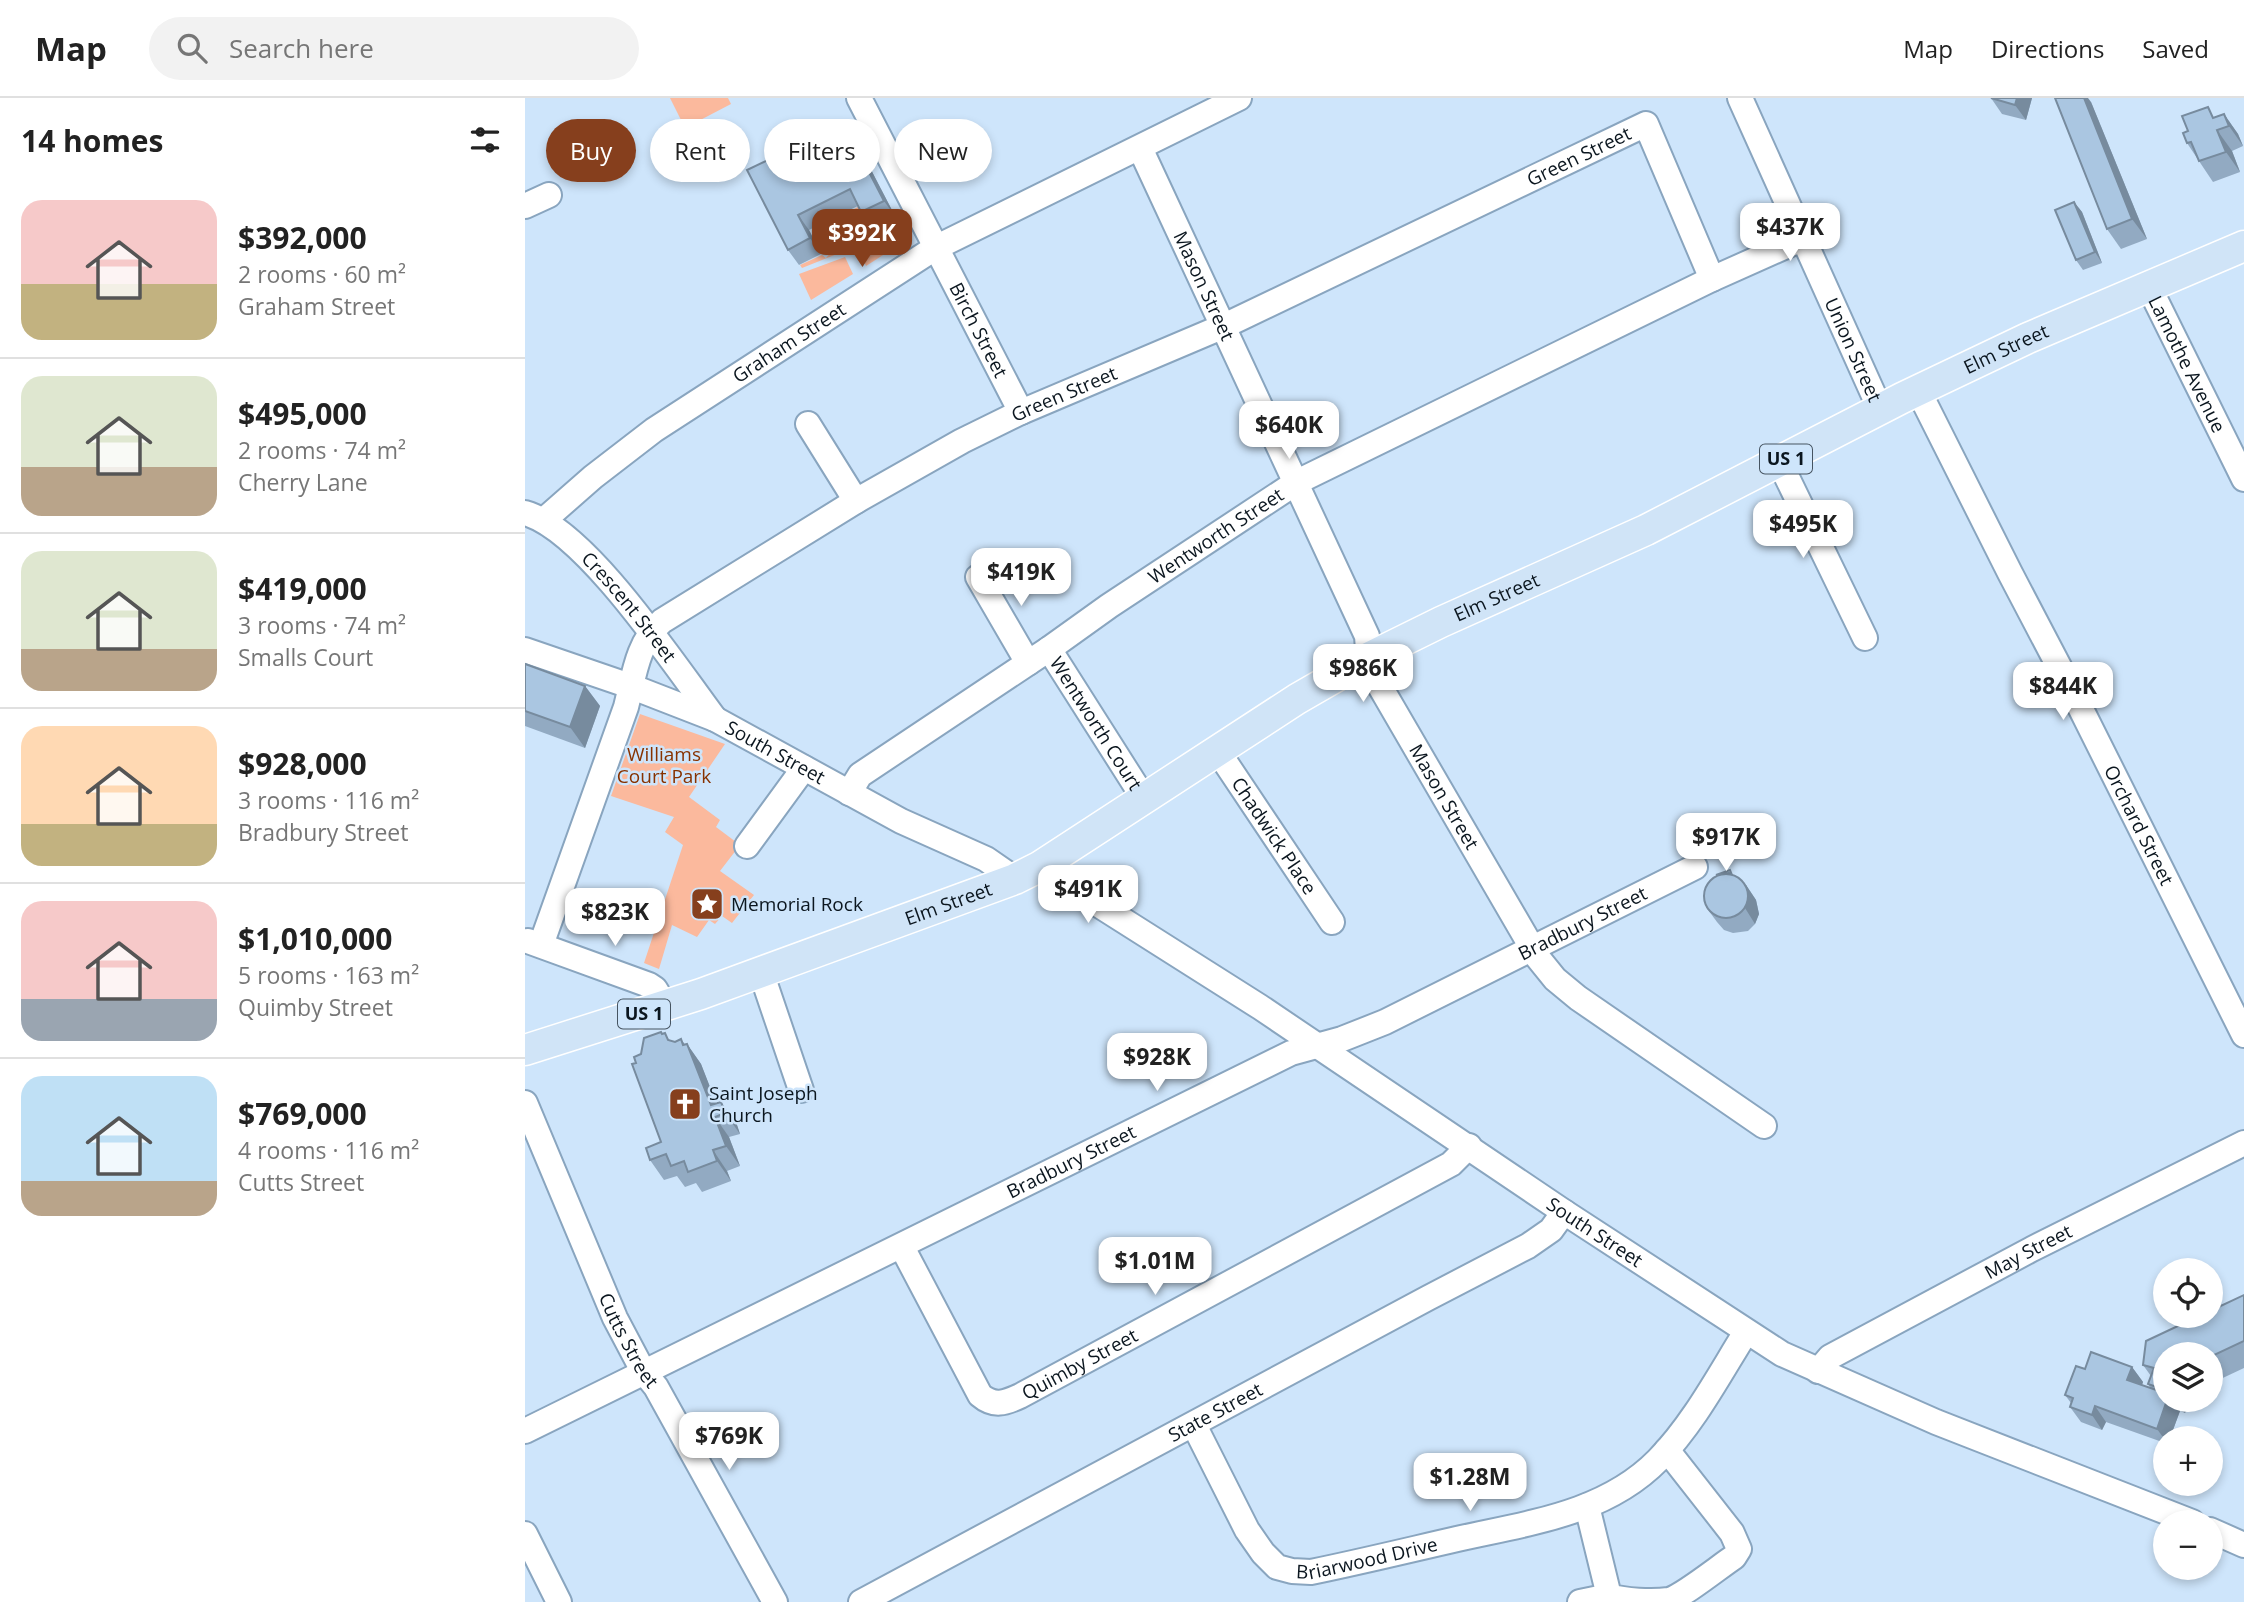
<!DOCTYPE html>
<meta charset="utf-8">
<style>
:root{--surface:#fff;--page:#f2f2f2;--text:#222;--muted:#767676;--line:#e0e0e0;--accent:#863f1d}
body{margin:0;font-family:"Open Sans",sans-serif;background:var(--page);color:var(--text);height:100vh;display:flex;flex-direction:column;font-size:26px;white-space:nowrap}
*{box-sizing:border-box;margin:0}
p{font-size:23px;color:var(--muted)}
.icon{flex:none;width:38px;height:38px;fill:none;stroke:currentColor;stroke-width:2;stroke-linecap:round;stroke-linejoin:round}
.map{position:relative;flex:1;overflow:hidden}
.sheet{display:flex;flex-direction:column;background:var(--surface);width:525px}
.sheet>*{flex:none}
.top-card{position:absolute;left:21px;top:21px;width:665px;height:63px;display:flex;gap:14px}
.tools{position:absolute;left:1628px;top:1160px;display:grid;gap:14px}
.tools a{display:grid;place-items:center;width:70px;height:70px;border-radius:50%;background:var(--surface);box-shadow:0 4px 10px #0003;font-size:35px}
.price{position:absolute;translate:-50% -60px;padding:0 16px;border-radius:14px;background:#fff;color:#222;font-size:23px;line-height:46px;filter:drop-shadow(0 2px 4px #0008)}
.price::after{content:'';position:absolute;left:50%;top:42px;width:21px;height:16px;margin-left:-10px;background:inherit;clip-path:polygon(0 0,100% 0,50% 100%)}
.price.selected{background:var(--accent);color:#fff}
ul{padding:0;list-style:none}
li{display:flex;align-items:center;gap:21px;height:175px;padding:0 21px}
li+li{border-top:2px solid var(--line)}
li span{display:grid;place-items:center;flex:none;width:196px;height:140px;border-radius:21px;color:#555}
li>.icon{margin-inline-start:auto}
span .icon{width:84px;height:84px;fill:#fffc;stroke-width:1}
li b{font-size:30px}
h2{display:flex;justify-content:space-between;align-items:center;height:84px;padding:0 21px;font-size:30px}
.chip{padding:0 24px;border-radius:32px;background:var(--surface);box-shadow:0 4px 10px #0003;font-size:24px;line-height:63px}
.chip.selected{background:var(--accent);color:#fff}
header{display:flex;align-items:center;gap:42px;box-sizing:border-box;height:98px;padding:0 35px;background:var(--surface);border-bottom:2px solid var(--line)}
header strong{font-size:33px}
nav{display:flex;gap:38px;margin-inline-start:auto;font-size:24px}
.search{width:490px;height:63px;background:var(--page);display:flex;align-items:center;gap:18px;box-sizing:border-box;padding:0 24px;border-radius:38px;color:var(--muted);font-size:26px}
main{display:flex;flex:1;min-height:0}
.map>svg:first-child{display:block}
.green{fill:#fbb99d}
.lines{fill:none;stroke-linecap:round;stroke-linejoin:round}
.minor-casing{stroke:#89a5bf;stroke-width:28}
.major-casing{stroke:#fff;stroke-width:33}
.minor{stroke:#fff;stroke-width:24}
.major{stroke:#d0e4f7;stroke-width:30}
.wall{fill:#92aac2}
.shaded-wall{fill:#778b9e}
.building{fill:#aac6e1;stroke:#778b9e;stroke-width:2}
.labels{text-anchor:middle;stroke-width:5;stroke-linejoin:round;paint-order:stroke}
.shield{fill:#cee5fb;stroke:#465461;stroke-width:2}
.shield-label{font-size:18px;font-weight:bold;fill:#0b161f}
.street-label{font-size:19px;fill:#0b161f;stroke:#cee5fb}
.park-label{font-size:19px;fill:#873200;stroke:#cee5fb}
.poi-label{font-size:19px;fill:#0b161f;stroke:#cee5fb;text-anchor:start}
</style>
<header>
<strong>Map</strong>
<div class="search"><svg class="icon" aria-label="search" viewBox="0 0 24 24"><circle cx="10" cy="10" r="6"/><path d="M15 15l6 6"/></svg>Search here</div>
<nav><a>Map</a><a>Directions</a><a>Saved</a></nav>
</header>
<main>
<section class="sheet">
<h2>14 homes<svg class="icon" aria-label="filters" viewBox="0 0 24 24"><path d="M4 7h16M4 17h16"/><circle cx="9" cy="7" r="2"/><circle cx="15" cy="17" r="2"/></svg></h2>
<ul>
<li><span style="background:linear-gradient(#f6c9c9 60%,#c2b280 0)"><svg class="icon" aria-label="home" viewBox="0 0 24 24"><path d="M3 11l9-7 9 7M6 9v11h12V9"/></svg></span><div><b>$392,000</b><p>2 rooms · 60 m²</p><p>Graham Street</p></div></li>
<li><span style="background:linear-gradient(#dfe7d0 65%,#b9a48a 0)"><svg class="icon" aria-label="home" viewBox="0 0 24 24"><path d="M3 11l9-7 9 7M6 9v11h12V9"/></svg></span><div><b>$495,000</b><p>2 rooms · 74 m²</p><p>Cherry Lane</p></div></li>
<li><span style="background:linear-gradient(#dfe7d0 70%,#b9a48a 0)"><svg class="icon" aria-label="home" viewBox="0 0 24 24"><path d="M3 11l9-7 9 7M6 9v11h12V9"/></svg></span><div><b>$419,000</b><p>3 rooms · 74 m²</p><p>Smalls Court</p></div></li>
<li><span style="background:linear-gradient(#ffd9b3 70%,#c2b280 0)"><svg class="icon" aria-label="home" viewBox="0 0 24 24"><path d="M3 11l9-7 9 7M6 9v11h12V9"/></svg></span><div><b>$928,000</b><p>3 rooms · 116 m²</p><p>Bradbury Street</p></div></li>
<li><span style="background:linear-gradient(#f6c9c9 70%,#9aa5b1 0)"><svg class="icon" aria-label="home" viewBox="0 0 24 24"><path d="M3 11l9-7 9 7M6 9v11h12V9"/></svg></span><div><b>$1,010,000</b><p>5 rooms · 163 m²</p><p>Quimby Street</p></div></li>
<li><span style="background:linear-gradient(#bfe0f5 75%,#b9a48a 0)"><svg class="icon" aria-label="home" viewBox="0 0 24 24"><path d="M3 11l9-7 9 7M6 9v11h12V9"/></svg></span><div><b>$769,000</b><p>4 rooms · 116 m²</p><p>Cutts Street</p></div></li>
</ul>
</section>
<div class="map">
<svg width="1719" height="1504" viewBox="0 0 1719 1504">
<rect width="100%" height="100%" fill="#cee5fb"/>
<g class="green">
<polygon points="145,0 203,0 206,6 160,30"/>
<polygon points="335,108 347,131 372,119 383,141 341,168 317,117"/>
<polygon points="311,142 317,154 277,170 275,167 297,157 301,160 309,151"/>
<polygon points="320,159 328,176 286,202 274,176"/>
<polygon points="115,616 200,646 164,699 195,722 191,729 215,747 195,773 229,797 207,825 197,818 190,826 184,822 172,839 147,827 134,871 119,865 158,747 140,734 149,719 86,698"/>
</g>
<g class="lines">
<defs>
<g id="minor">
<path id="s1" d="M334 0 496 314"/>
<path id="s2" d="M1215 0 1355 311"/>
<path id="s3" d="M615 50 842 538 844 566 849 578 1013 860 1030 881 1053 900 1239 1028"/>
<polyline points="0,108 24,97"/>
<path id="s4" d="M1624 189 1719 381"/>
<path id="s5" d="M1393 292 1485 475 1551 601 1719 937"/>
<polyline points="283,326 331,403"/>
<polyline points="1255,365 1340,540"/>
<path id="s6" d="M0 415C61 432 150 568 190 621"/>
<path id="s7" d="M19 422 68 379 129 332 410 150 714 0"/>
<polyline points="453,479 503,565"/>
<path id="s8" d="M524 551 618 699"/>
<path id="s9" d="M0 552 105 588 190 621 376 723 461 761 490 781"/>
<path id="s10" d="M692 652 807 824"/>
<path id="s11" d="M324 695 335 677 524 551 584 508 772 384 1187 181 1279 140"/>
<polyline points="222,748 279,670"/>
<path id="s12" d="M514 769 735 909 1039 1114 1257 1256 1411 1324 1667 1424"/>
<polyline points="3,843 124,887 130,891 141,909"/>
<path id="s13" d="M16 847 101 609C109 578 112 545 137 523L331 403 437 343 496 314 699 228 1121 26 1187 181"/>
<polyline points="236,874 276,992"/>
<path id="s14" d="M0 1005 90 1220 118 1273 131 1289 250 1504"/>
<path id="s15" d="M377 1149 455 1297C469 1309 480 1305 495 1298L926 1066 944 1048"/>
<path id="s16" d="M1293 1273 1305 1259 1507 1151 1719 1045"/>
<path id="s17" d="M669 1327 722 1432 738 1455 752 1469 767 1473 786 1474C835 1464 884 1452 932 1441 1003 1425 1080 1416 1133 1362 1169 1325 1194 1277 1221 1234"/>
<path id="s18" d="M0 1333 766 955 817 941 860 924 1170 769"/>
<path d="M1062 1408 1084 1498C1100 1503 1127 1504 1144 1502 1158 1498 1194 1469 1209 1459L1214 1451 1207 1435 1142 1352"/>
<polyline points="1685,1432 1719,1447"/>
<polyline points="0,1436 34,1504"/>
<path id="s19" d="M336 1504 903 1200 1003 1148 1026 1132 1039 1114"/>
<polyline points="1055,1504 1084,1498"/>
</g>
<g id="major">
<path id="s20" d="M0 952 176 896 490 781 514 769 772 601 843 560 916 524 1121 432 1377 300 1503 240 1719 148"/>
</g>
</defs>
<use href="#minor" class="minor-casing"/>
<use href="#major" class="major-casing"/>
<use href="#minor" class="minor"/>
<use href="#major" class="major"/>
</g>
<g class="wall">
<polygon points="1466,0 1507,0 1501,22 1477,16"/>
<polygon points="1566,4 1622,141 1596,151 1582,131"/>
<polygon points="1699,16 1713,36 1718,48 1707,53 1715,74 1688,84 1662,45 1663,33"/>
<polygon points="329,39 370,118 347,130 333,108 316,116 284,132 296,156 274,167 263,152 245,61 253,72"/>
<polygon points="1549,104 1557,114 1577,165 1558,172 1551,162"/>
<polygon points="0,566 60,588 75,608 60,650 0,628"/>
<polygon points="1209,777 1221,787 1231,802 1234,816 1230,826 1223,833 1208,835 1199,832 1192,824 1181,809"/>
<polygon points="138,936 146,943 160,947 162,946 176,966 191,1005 211,1024 215,1036 204,1039 215,1068 202,1073 206,1083 177,1094 171,1085 160,1089 152,1078 139,1082 125,1062 136,1044 116,956"/>
<polygon points="1719,1197 1719,1270 1685,1286 1685,1256 1640,1256 1640,1302 1665,1302 1660,1315 1655,1313 1645,1340 1640,1340 1640,1345 1581,1324 1577,1332 1556,1324 1545,1309 1546,1305 1540,1297 1560,1271 1607,1269 1618,1284 1617,1287 1626,1291 1623,1286 1626,1278 1618,1267"/>
</g>
<g class="shaded-wall">
<polygon points="1492,0 1507,0 1501,22 1490,7"/>
<polygon points="1559,0 1563,0 1566,4 1622,141 1607,121"/>
<polygon points="1699,16 1713,36 1718,48 1704,28"/>
<polygon points="318,24 329,39 370,118 359,103"/>
<polygon points="1692,32 1707,53 1715,74 1701,54"/>
<polygon points="1549,104 1557,114 1577,165 1570,154"/>
<polygon points="273,117 284,132 296,156 285,140"/>
<polygon points="60,588 75,608 60,650 45,629"/>
<polygon points="1221,787 1231,802 1234,816 1230,826 1220,810"/>
<polygon points="156,941 166,955 162,946 176,966 196,1017 186,1007"/>
<polygon points="196,1004 211,1024 215,1036 200,1015"/>
<polygon points="190,1019 204,1039 215,1068 201,1048"/>
<polygon points="188,1052 202,1073 206,1083 192,1063"/>
<polygon points="1607,1269 1618,1284 1613,1297 1602,1282"/>
<polygon points="1642,1302 1648,1302 1655,1313 1645,1340 1640,1340 1640,1342 1632,1331"/>
<polygon points="1651,1302 1665,1302 1660,1315"/>
<polygon points="1570,1308 1581,1324 1577,1332 1567,1317"/>
</g>
<g class="building">
<polygon points="1466,0 1492,0 1490,7"/>
<polygon points="1530,0 1559,0 1607,121 1582,131"/>
<polygon points="1683,9 1688,20 1699,16 1704,28 1692,32 1701,54 1674,63 1666,44 1662,45 1658,35 1663,33 1657,18"/>
<polygon points="318,24 359,103 336,114 325,91 273,117 285,140 263,152 222,72 245,61 251,73 302,47 296,35"/>
<polygon points="1549,104 1570,154 1551,162 1530,112"/>
<polygon points="0,566 60,588 45,629 0,613"/>
<polygon points="1205,772 1207,777 1204,775 1191,777"/>
<circle cx="1201" cy="798" r="22"/>
<polygon points="136,934 137,936 140,935 143,942 150,944 156,941 158,947 162,946 186,1007 196,1004 200,1015 190,1019 201,1048 188,1052 192,1063 163,1074 159,1063 146,1068 141,1056 125,1062 121,1050 136,1044 107,966 111,965 109,959 116,956 119,940"/>
<polygon points="1719,1197 1719,1243 1685,1259 1685,1256 1640,1256 1640,1292 1623,1286 1629,1270 1618,1267 1621,1243 1674,1218 1685,1218 1685,1213"/>
<polygon points="1566,1254 1607,1269 1602,1282 1640,1295 1640,1302 1642,1302 1632,1331 1570,1308 1567,1317 1545,1309 1548,1300 1540,1297 1551,1268 1560,1271"/>
</g>
<defs>
<symbol id="sight-square" viewBox="-11 -11 22 22"><rect x="-9" y="-9" width="18" height="18" rx="4" fill="#863f1d" stroke="#cee5fb"/><path d="M0-6L1.8-2.2L6-1.7L2.9 1.2L3.7 5.4L0 3.3L-3.7 5.4L-2.9 1.2L-6-1.7L-1.8-2.2Z" fill="#fff"/></symbol>
<symbol id="church-square" viewBox="-11 -11 22 22"><rect x="-9" y="-9" width="18" height="18" rx="4" fill="#863f1d" stroke="#cee5fb"/><path d="M-1.2-6h2.4v3.5h3.3v2.4h-3.3V6h-2.4V-.1h-3.3v-2.4h3.3Z" fill="#fff"/></symbol>
</defs>
<g fill-rule="evenodd">
<use href="#sight-square" x="163" y="787" width="38" height="38"/>
<use href="#church-square" x="141" y="987" width="38" height="38"/>
</g>
<g class="labels">
<g class="shield">
<rect x="1235" y="346.5" width="52" height="29" rx="5"/>
<rect x="93" y="901.5" width="52" height="29" rx="5"/>
</g>
<g class="shield-label">
<text x="1261" y="367">US 1</text>
<text x="119" y="922">US 1</text>
</g>
<g class="street-label">
<text dy="7" stroke="none"><textPath href="#s13" startOffset="1377">Green Street</textPath></text>
<text dy="7" stroke="none"><textPath href="#s3" startOffset="152">Mason Street</textPath></text>
<text dy="7" stroke="none"><textPath href="#s1" startOffset="261">Birch Street</textPath></text>
<text dy="7" stroke="none"><textPath href="#s7" startOffset="303">Graham Street</textPath></text>
<text dy="7" stroke="none"><textPath href="#s2" startOffset="276">Union Street</textPath></text>
<text dy="7" stroke="none"><textPath href="#s20" startOffset="1645">Elm Street</textPath></text>
<text dy="7" stroke="none"><textPath href="#s4" startOffset="86">Lamothe Avenue</textPath></text>
<text dy="7" stroke="none"><textPath href="#s13" startOffset="810">Green Street</textPath></text>
<text dy="7" stroke="none"><textPath href="#s11" startOffset="450">Wentworth Street</textPath></text>
<text dy="7" stroke="none"><textPath href="#s20" startOffset="1078">Elm Street</textPath></text>
<text dy="7" stroke="none"><textPath href="#s6" startOffset="142">Crescent Street</textPath></text>
<text dy="7" stroke="none"><textPath href="#s8" startOffset="88">Wentworth Court</textPath></text>
<text dy="7" stroke="none"><textPath href="#s9" startOffset="271">South Street</textPath></text>
<text dy="7" stroke="none"><textPath href="#s3" startOffset="719">Mason Street</textPath></text>
<text dy="7" stroke="none"><textPath href="#s5" startOffset="488">Orchard Street</textPath></text>
<text dy="7" stroke="none"><textPath href="#s10" startOffset="103">Chadwick Place</textPath></text>
<text dy="7" stroke="none"><textPath href="#s20" startOffset="448">Elm Street</textPath></text>
<text dy="7" stroke="none"><textPath href="#s18" startOffset="1174">Bradbury Street</textPath></text>
<text dy="7" stroke="none"><textPath href="#s18" startOffset="609">Bradbury Street</textPath></text>
<text dy="7" stroke="none"><textPath href="#s12" startOffset="665">South Street</textPath></text>
<text dy="7" stroke="none"><textPath href="#s16" startOffset="243">May Street</textPath></text>
<text dy="7" stroke="none"><textPath href="#s14" startOffset="259">Cutts Street</textPath></text>
<text dy="7" stroke="none"><textPath href="#s15" startOffset="278">Quimby Street</textPath></text>
<text dy="7" stroke="none"><textPath href="#s19" startOffset="402">State Street</textPath></text>
<text dy="7" stroke="none"><textPath href="#s17" startOffset="257">Briarwood Drive</textPath></text>
</g>
<g class="park-label">
<text x="139" y="663">Williams<tspan x="139" dy="22">Court Park</tspan></text>
</g>
<g class="poi-label">
<text x="206" y="813">Memorial Rock</text>
<text x="184" y="1002">Saint Joseph<tspan x="184" dy="22">Church</tspan></text>
</g>
</g>
</svg>
<div class="tools">
<a><svg class="icon" aria-label="locate" viewBox="0 0 24 24"><circle cx="12" cy="12" r="6"/><path d="M12 2v4M12 18v4M2 12h4M18 12h4"/></svg></a>
<a><svg class="icon" aria-label="layers" viewBox="0 0 24 24"><path d="M12 4l9 5-9 5-9-5zM3 14l9 5 9-5"/></svg></a>
<a>+</a>
<a>−</a>
</div>
<b class="price" style="left:1265px;top:165px">$437K</b>
<b class="price selected" style="left:337px;top:171px">$392K</b>
<b class="price" style="left:764px;top:363px">$640K</b>
<b class="price" style="left:1278px;top:462px">$495K</b>
<b class="price" style="left:496px;top:510px">$419K</b>
<b class="price" style="left:838px;top:606px">$986K</b>
<b class="price" style="left:1538px;top:624px">$844K</b>
<b class="price" style="left:1201px;top:775px">$917K</b>
<b class="price" style="left:563px;top:827px">$491K</b>
<b class="price" style="left:90px;top:850px">$823K</b>
<b class="price" style="left:632px;top:995px">$928K</b>
<b class="price" style="left:630px;top:1199px">$1.01M</b>
<b class="price" style="left:204px;top:1374px">$769K</b>
<b class="price" style="left:945px;top:1415px">$1.28M</b>
<div class="top-card">
<a class="chip selected">Buy</a>
<a class="chip">Rent</a>
<a class="chip">Filters</a>
<a class="chip">New</a>
</div>
</div>
</main>
